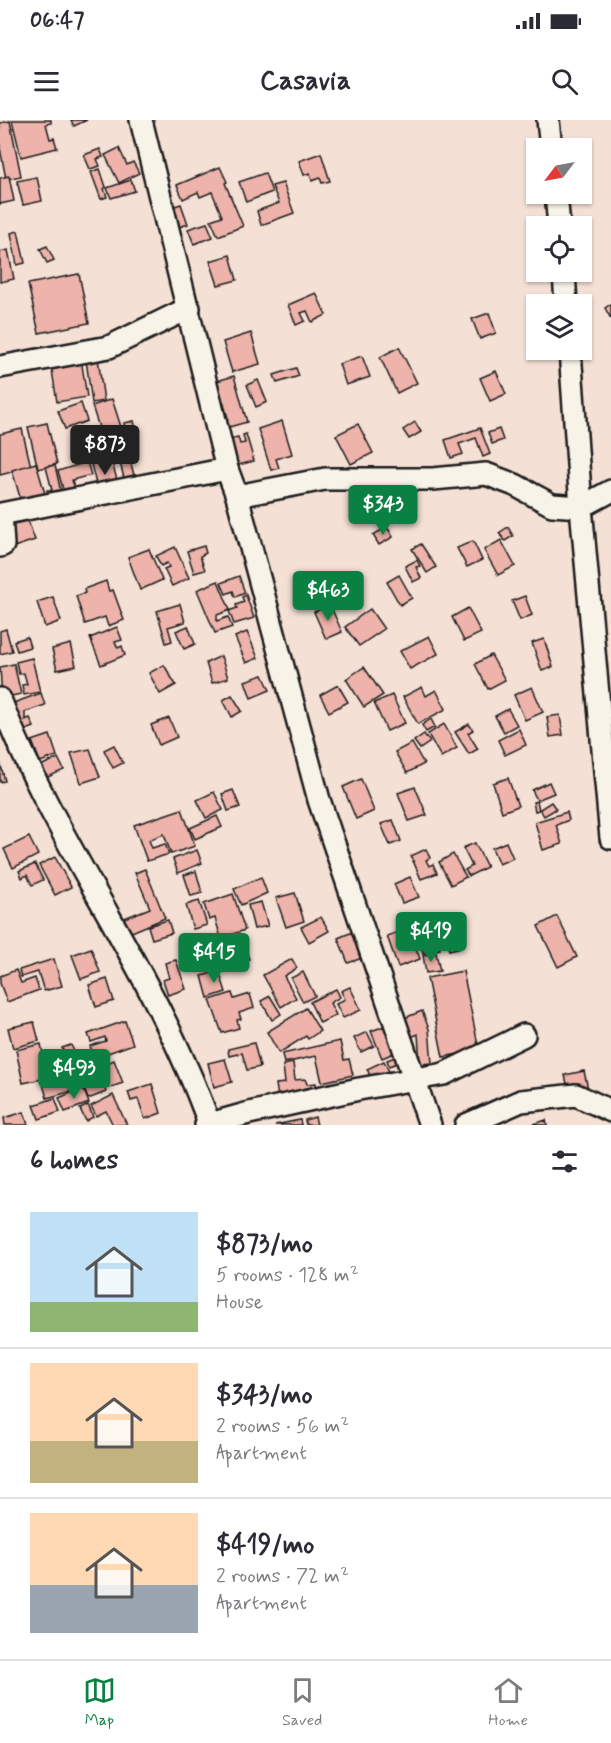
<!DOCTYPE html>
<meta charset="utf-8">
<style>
:root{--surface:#fff;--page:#f2f2f3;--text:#2b2b33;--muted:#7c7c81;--line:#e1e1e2;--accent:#0b8043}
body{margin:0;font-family:Mynerve,sans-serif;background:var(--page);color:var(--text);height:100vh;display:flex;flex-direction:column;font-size:22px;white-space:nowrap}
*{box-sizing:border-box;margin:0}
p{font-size:20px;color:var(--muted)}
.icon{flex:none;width:33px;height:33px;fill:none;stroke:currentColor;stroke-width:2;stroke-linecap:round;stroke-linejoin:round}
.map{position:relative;height:1005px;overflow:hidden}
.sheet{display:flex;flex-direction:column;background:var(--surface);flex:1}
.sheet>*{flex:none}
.needle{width:39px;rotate:238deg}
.controls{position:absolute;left:526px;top:18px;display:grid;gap:12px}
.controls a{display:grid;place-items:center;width:66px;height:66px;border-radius:0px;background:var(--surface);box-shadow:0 2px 4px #0004;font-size:30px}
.price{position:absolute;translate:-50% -51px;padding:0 14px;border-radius:6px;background:var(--accent);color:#fff;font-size:20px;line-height:39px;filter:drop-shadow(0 2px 3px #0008)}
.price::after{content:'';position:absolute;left:50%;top:36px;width:18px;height:14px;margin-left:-9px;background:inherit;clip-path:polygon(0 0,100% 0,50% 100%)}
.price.current{background:#222;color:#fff}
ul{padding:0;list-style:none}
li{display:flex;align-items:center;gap:18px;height:150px;padding:0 30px}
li+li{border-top:2px solid var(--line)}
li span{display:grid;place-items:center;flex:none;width:168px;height:120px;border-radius:0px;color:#555}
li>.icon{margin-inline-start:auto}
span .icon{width:72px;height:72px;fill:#fffc;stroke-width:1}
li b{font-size:26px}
h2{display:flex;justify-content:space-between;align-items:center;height:72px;padding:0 30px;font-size:26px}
.status{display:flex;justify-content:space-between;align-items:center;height:42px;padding:0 30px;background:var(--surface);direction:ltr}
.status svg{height:16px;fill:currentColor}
header{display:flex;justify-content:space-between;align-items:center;height:78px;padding:0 30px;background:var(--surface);font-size:27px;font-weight:700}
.menu{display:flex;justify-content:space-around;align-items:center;height:84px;border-top:2px solid var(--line);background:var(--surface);font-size:16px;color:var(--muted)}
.menu a{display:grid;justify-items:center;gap:3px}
.menu .current{color:var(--accent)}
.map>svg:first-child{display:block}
.building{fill:#eeb3aa;stroke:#1c1c1c;stroke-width:1.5}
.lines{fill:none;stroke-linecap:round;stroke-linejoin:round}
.street-casing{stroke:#1c1c1c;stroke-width:26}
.street{stroke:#f7f3e8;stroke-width:21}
</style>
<div class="status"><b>06:47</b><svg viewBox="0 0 49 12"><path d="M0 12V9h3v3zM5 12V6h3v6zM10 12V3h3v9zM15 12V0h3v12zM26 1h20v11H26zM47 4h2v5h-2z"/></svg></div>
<header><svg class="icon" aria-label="menu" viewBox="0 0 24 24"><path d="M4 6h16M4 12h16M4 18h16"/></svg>Casavia<svg class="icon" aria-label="search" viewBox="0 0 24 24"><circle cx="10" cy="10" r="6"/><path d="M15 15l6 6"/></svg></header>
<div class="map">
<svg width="611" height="1005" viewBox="0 0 611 1005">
<rect width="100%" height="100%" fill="#f4e0d5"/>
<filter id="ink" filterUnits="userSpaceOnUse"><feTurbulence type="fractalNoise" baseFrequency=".0167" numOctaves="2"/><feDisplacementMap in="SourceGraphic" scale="12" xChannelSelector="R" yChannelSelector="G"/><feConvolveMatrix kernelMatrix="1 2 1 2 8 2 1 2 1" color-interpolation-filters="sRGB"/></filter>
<g filter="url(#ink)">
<g class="building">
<polygon points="12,0 51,0 51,3 46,4 50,19 54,18 57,28 21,37"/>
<polygon points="71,0 87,0 74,6"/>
<polygon points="10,1 21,56 6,59 0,28 0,3"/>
<polygon points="119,28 127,45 133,42 139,53 119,63 105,35"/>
<polygon points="100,29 103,37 97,39 100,46 90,49 84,35"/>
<polygon points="321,33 330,61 322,63 320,58 312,61 310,53 304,55 299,41"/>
<polygon points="220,47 227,62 225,63 243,106 218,116 211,100 222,96 212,72 200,77 198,72 183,79 177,65"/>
<polygon points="100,49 106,67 104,69 107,77 101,79 91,52"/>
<polygon points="265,53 272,72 246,82 239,62"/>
<polygon points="9,56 14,81 0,84 0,58"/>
<polygon points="37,57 42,81 23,85 17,61"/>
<polygon points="131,60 135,71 111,78 107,68"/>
<polygon points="283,63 294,93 261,105 257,91 279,83 272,66"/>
<polygon points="181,84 188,104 176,108 169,88"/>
<polygon points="207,103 213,117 194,124 188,109"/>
<polygon points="18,111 25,143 17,145 11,113"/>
<polygon points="47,126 54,140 47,143 40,129"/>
<polygon points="8,130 14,159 0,162 0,132"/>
<polygon points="230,135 237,160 218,165 210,141"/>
<polygon points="79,154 89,203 39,213 28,164"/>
<polygon points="316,173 326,195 312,202 307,191 301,193 305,201 296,205 288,185"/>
<polygon points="611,184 611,199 605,188"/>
<polygon points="489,193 496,213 480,219 472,199"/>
<polygon points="251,213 260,244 232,252 223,222"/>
<polygon points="399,227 417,263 397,273 380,237"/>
<polygon points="362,236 370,257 346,265 339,244"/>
<polygon points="98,238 104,281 92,283 86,240"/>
<polygon points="81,239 87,277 57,282 51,244"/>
<polygon points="296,248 299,256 277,263 274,255"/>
<polygon points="496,251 506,274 490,281 480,258"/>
<polygon points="234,256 247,302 222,309 220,300 228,298 220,271 213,273 210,263"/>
<polygon points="258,260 267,282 256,287 247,265"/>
<polygon points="112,279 122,310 102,317 92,286"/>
<polygon points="81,283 87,301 65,309 58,291"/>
<polygon points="134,301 138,318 127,320 124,303"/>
<polygon points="282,301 292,334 276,339 279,348 271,350 258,309"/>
<polygon points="415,302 421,312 409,319 403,310"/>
<polygon points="47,303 57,344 38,349 28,307"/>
<polygon points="358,304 373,333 351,344 336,315"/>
<polygon points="480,308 490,334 483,337 476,318 459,324 463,334 451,338 445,320"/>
<polygon points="22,309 31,347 0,355 0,314"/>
<polygon points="499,309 503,320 492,324 488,313"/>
<polygon points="246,314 254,341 235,346 227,320 238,317 240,324 245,323 243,315"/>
<polygon points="94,321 99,338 89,341 84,324"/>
<polygon points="129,336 135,359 125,362 119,339"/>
<polygon points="111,339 119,367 98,372 91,344"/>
<polygon points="87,342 91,355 72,360 75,370 64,373 58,351"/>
<polygon points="36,343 46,377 22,384 12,350"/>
<polygon points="55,345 62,377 49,379 47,370 52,370 46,347"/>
<polygon points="25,393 35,420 14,427 4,400"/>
<polygon points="387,407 393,417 379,425 373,415"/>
<polygon points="508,407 513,416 505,421 499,413"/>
<polygon points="501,420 515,446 498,455 484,430"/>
<polygon points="473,421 482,440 467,447 457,428"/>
<polygon points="421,424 436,447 427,453 412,429"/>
<polygon points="204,426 206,433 200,436 205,450 194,453 187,431"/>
<polygon points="175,427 189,458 172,466 164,449 169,447 167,443 161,446 156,436"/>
<polygon points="149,429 162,460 140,470 128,437"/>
<polygon points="417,440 420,446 416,447 421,458 413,462 405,446"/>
<polygon points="399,455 412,478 400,485 387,462"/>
<polygon points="239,456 245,473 235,477 233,471 226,474 221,463"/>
<polygon points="106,461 109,471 113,470 124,500 108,506 105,497 85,504 76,476 85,473 84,469"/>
<polygon points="218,461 230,490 217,495 217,501 228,497 232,507 215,513 197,470"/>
<polygon points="246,475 254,498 234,504 229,491 237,488 236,485 244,482 242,477"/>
<polygon points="525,476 532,495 520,500 512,481"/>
<polygon points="53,477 61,501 45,507 37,482"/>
<polygon points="180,484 185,502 168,507 172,521 166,523 157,491"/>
<polygon points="330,485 342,512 326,519 314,492"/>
<polygon points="468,488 481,513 464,521 452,497"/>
<polygon points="370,489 384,509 359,526 345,507"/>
<polygon points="188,506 195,524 184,529 176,511"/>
<polygon points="117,507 122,520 115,522 118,528 122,526 125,535 101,545 90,518"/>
<polygon points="6,509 12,531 0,534 0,511"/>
<polygon points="247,512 258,538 246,543 235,517"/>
<polygon points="429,516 438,534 410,549 400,531"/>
<polygon points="27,517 30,527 17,531 14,521"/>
<polygon points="544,519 553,547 542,551 532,523"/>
<polygon points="71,524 76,546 57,550 52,529"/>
<polygon points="491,535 505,560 488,569 475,544"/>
<polygon points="221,536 228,558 212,563 206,543"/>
<polygon points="32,538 40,572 24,575 22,565 27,564 24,553 19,554 16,542"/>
<polygon points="14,544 21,574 2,578 0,547"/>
<polygon points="164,545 176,565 160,574 149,553"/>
<polygon points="364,547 383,575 364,587 346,559"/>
<polygon points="263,555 270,570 251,578 245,561"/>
<polygon points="338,565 348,582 329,592 320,575"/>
<polygon points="422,567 426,576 436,570 446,589 418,604 403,577"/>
<polygon points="532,567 543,592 525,600 514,575"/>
<polygon points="41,573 45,585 25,592 25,600 30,598 34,607 18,613 8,585"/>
<polygon points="232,575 242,591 232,597 223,580"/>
<polygon points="392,575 405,603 387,611 374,583"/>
<polygon points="508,589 517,605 504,612 495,596"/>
<polygon points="560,595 563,615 550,617 547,597"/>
<polygon points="169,598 177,617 159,625 151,605"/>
<polygon points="431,599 435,607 426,612 422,605"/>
<polygon points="444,604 457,628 441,637 428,614"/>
<polygon points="469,604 473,610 468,613 478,629 469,634 455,612"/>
<polygon points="519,609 526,625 505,635 498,620"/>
<polygon points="424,614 430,622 420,629 414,621"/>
<polygon points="50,615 57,636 40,642 32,621"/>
<polygon points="412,623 424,644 407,653 395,632"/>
<polygon points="114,625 123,643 113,648 104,630"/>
<polygon points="90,629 100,657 81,663 71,633"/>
<polygon points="58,638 64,650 41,660 36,648"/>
<polygon points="0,642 5,661 0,662"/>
<polygon points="508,658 518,686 502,692 493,663"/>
<polygon points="361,659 374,691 356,699 343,667"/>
<polygon points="549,662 554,673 537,680 532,670"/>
<polygon points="415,667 427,695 409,701 398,673"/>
<polygon points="233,670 240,687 228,691 222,674"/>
<polygon points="214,672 223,690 206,698 197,680"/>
<polygon points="537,681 539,690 535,691 533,682"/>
<polygon points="551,682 556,689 544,696 540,689"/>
<polygon points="182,689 195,726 171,734 164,714 149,720 152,728 165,724 169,734 147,741 134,705"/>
<polygon points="567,692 569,700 556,705 562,724 543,730 535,702"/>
<polygon points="217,696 222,707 195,719 190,708"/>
<polygon points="393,700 401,721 390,725 381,704"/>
<polygon points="29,717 38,735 13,748 4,729"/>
<polygon points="506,722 513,738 499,744 492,728"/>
<polygon points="475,723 487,747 469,756 465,750 472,746 463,728"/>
<polygon points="426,729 430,738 426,740 429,746 433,744 437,753 421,759 411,736"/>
<polygon points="197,730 202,743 178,753 173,739"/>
<polygon points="453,734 466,757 451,765 439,742"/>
<polygon points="55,737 71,767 55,775 39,745"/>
<polygon points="35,744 43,760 32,765 27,755 22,758 19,751"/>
<polygon points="145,749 165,798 127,814 122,799 150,788 135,753"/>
<polygon points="196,751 202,773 191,776 184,755"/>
<polygon points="261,757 267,773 241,785 234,769"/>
<polygon points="410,757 419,777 402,783 394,764"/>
<polygon points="295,773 304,801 286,807 276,778"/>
<polygon points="233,774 245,810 221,818 215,798 209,800 204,784"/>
<polygon points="199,781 207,805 193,809 186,785"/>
<polygon points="261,782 268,806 254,809 248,785"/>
<polygon points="557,796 577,837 558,847 538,806"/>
<polygon points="321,797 329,811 309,822 301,807"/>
<polygon points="455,798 462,827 449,830 446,818 438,820 440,829 423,833 418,807"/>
<polygon points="168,800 172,813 152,819 148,806"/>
<polygon points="415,806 416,808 410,812 420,839 398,847 387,816"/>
<polygon points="355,811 365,837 348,843 338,818"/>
<polygon points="242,821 249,839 229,846 222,828"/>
<polygon points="91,828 100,852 81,859 72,835"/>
<polygon points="436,833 440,851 426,853 423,835"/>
<polygon points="54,839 62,866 44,871 38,852 21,857 19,850"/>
<polygon points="292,839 297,848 284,856 296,878 281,887 263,855"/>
<polygon points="176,840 186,869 168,875 163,860 169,858 165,843"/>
<polygon points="16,850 21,863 35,858 39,870 7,882 0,863 0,856"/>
<polygon points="219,851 226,872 208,878 202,856"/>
<polygon points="463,851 479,930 443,937 427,858"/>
<polygon points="303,852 315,876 303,882 291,858"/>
<polygon points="107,859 114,881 96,887 89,865"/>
<polygon points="350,867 361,890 343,898 336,884 345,879 341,871"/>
<polygon points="336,869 340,877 330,883 336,895 320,903 310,882"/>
<polygon points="232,873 234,879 250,874 254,888 239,893 241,899 237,900 239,908 222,913 210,880"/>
<polygon points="270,876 281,894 272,900 261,881"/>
<polygon points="306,888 320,911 308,919 306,916 279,933 267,912"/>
<polygon points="422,891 429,909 432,943 420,944 418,914 409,918 402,899"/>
<polygon points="125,901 133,924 94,938 90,926 106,921 105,917 91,922 88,914"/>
<polygon points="34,902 39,921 13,928 8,908"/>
<polygon points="385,906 394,933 382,938 371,911"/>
<polygon points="367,912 374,926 361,932 354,918"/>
<polygon points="340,921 344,940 349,939 353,955 322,962 316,936 284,943 282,934"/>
<polygon points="254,923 260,947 247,950 242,933 229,936 228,929"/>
<polygon points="41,924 45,943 58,940 61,955 23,963 16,930"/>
<polygon points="71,925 81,946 65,954 60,945 68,941 62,928"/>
<polygon points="398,936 400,942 389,946 387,940"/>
<polygon points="225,939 232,962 214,967 208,943"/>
<polygon points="114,940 123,963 108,968 100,946"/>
<polygon points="384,941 392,958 375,966 367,949"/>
<polygon points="293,943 295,960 305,959 307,964 316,963 317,969 279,985 276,964 285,963 283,945"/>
<polygon points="99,951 106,972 88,979 80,958"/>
<polygon points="584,951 588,969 569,973 565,955"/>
<polygon points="72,956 76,970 47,978 43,964"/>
<polygon points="152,964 161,993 145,999 138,979 131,981 128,972"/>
<polygon points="83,968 89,983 65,992 59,978"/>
<polygon points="113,975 127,1005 113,1005 106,991 96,996 91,986"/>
<polygon points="55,978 60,992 39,999 34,985"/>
<polygon points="88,985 93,997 86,1001 80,989"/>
<polygon points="24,992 28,1005 5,1005 4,998"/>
<polygon points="315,997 317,1005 306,1005 305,1000"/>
<polygon points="300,1000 301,1005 275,1005"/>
<polygon points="546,1000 547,1005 531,1005"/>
</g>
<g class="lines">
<defs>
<g id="street">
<polyline points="141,0 227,349 237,376 319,680 430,1005"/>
<polyline points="548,0 551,28"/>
<polyline points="556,74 559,106"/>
<polyline points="564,152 566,184"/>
<polyline points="570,230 581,387 611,718"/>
<polyline points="0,247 109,227 189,188"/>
<polyline points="237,376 325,359 433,359 486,354 515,365 552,385 581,387 611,371"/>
<polyline points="0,426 3,425 1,394 227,349"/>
<path d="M0 579C49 708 131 820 186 946 195 965 202 985 210 1005"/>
<polyline points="206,1005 249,993 359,969 444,954 524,915"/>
<polyline points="466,1005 521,981 576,975 611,991"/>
</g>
</defs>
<use href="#street" class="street-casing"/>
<use href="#street" class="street"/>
</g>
</g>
</svg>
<div class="controls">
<a><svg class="needle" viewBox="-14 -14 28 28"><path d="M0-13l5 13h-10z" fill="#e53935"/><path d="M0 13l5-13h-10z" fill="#7c7c81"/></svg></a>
<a><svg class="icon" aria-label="locate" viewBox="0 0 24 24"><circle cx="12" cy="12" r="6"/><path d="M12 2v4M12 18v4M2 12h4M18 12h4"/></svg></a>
<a><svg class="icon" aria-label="layers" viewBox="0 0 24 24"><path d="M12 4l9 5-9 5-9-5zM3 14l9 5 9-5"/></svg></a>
</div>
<b class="price current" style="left:105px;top:356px">$873</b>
<b class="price" style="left:383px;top:416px">$343</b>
<b class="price" style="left:328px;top:502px">$463</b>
<b class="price" style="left:431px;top:843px">$419</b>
<b class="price" style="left:214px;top:864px">$415</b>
<b class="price" style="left:74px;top:980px">$493</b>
</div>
<section class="sheet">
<h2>6 homes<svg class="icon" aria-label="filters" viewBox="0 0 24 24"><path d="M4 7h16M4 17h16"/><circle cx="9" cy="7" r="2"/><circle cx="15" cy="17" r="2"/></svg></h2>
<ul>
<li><span style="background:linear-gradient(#bfe0f5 75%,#8fb573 0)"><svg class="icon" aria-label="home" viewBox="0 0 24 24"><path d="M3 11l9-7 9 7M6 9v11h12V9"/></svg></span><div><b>$873/mo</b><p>5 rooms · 128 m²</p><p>House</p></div></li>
<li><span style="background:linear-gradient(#ffd9b3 65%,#c2b280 0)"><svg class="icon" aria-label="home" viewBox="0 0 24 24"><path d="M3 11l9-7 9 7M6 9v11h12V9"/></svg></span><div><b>$343/mo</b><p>2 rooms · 56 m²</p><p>Apartment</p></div></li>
<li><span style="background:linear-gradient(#ffd9b3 60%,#9aa5b1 0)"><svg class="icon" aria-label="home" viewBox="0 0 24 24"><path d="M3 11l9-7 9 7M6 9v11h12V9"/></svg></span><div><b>$419/mo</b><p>2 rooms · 72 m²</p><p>Apartment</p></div></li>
</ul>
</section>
<nav class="menu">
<a class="current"><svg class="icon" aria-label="map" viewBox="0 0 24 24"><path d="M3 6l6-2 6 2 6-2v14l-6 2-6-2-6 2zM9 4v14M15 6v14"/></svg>Map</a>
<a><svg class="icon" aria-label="saved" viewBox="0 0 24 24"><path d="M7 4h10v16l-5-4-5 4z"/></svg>Saved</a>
<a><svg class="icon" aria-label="home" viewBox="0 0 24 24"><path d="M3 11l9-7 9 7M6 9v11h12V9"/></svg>Home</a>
</nav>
